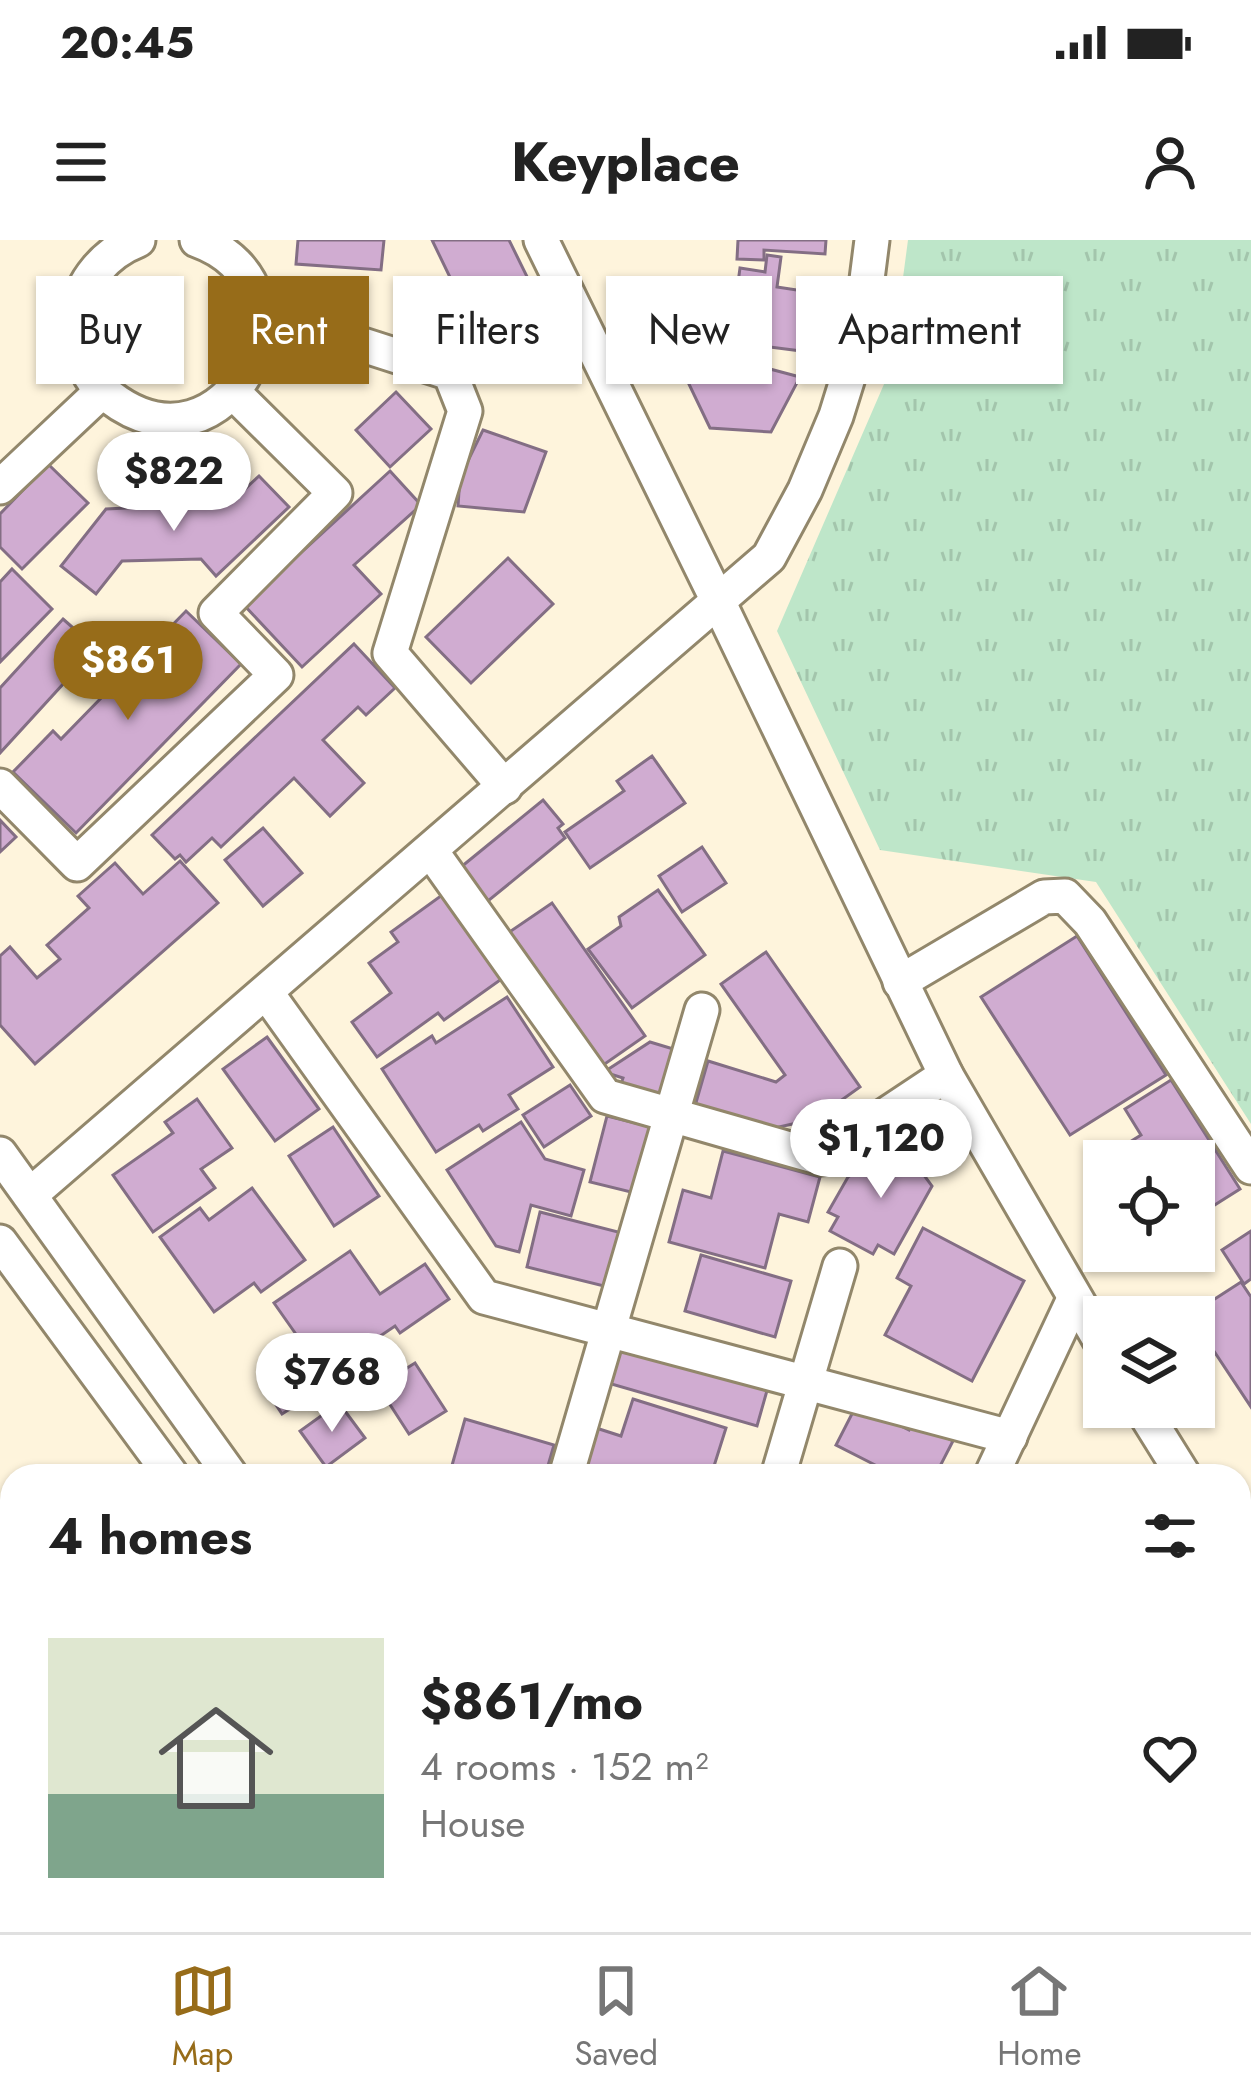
<!DOCTYPE html>
<meta charset="utf-8">
<style>
:root{--surface:#fff;--page:#f2f2f2;--text:#222;--muted:#767676;--line:#e0e0e0;--accent:#976c19}
body{margin:0;font-family:Jost,sans-serif;background:var(--page);color:var(--text);height:100vh;display:flex;flex-direction:column;font-size:45px;white-space:nowrap}
*{box-sizing:border-box;margin:0}
p{font-size:39px;color:var(--muted)}
.icon{flex:none;width:66px;height:66px;fill:none;stroke:currentColor;stroke-width:2;stroke-linecap:round;stroke-linejoin:round}
.map{position:relative;flex:1;overflow:hidden}
.details{position:absolute;left:0px;top:1224px;width:1251px;height:468px;display:flex;flex-direction:column;background:var(--surface);border-radius:36px 36px 0 0;box-shadow:0 3px 9px #0004}
.details>*{flex:none}
.guide{position:absolute;left:36px;top:36px;width:1179px;height:108px;display:flex;gap:24px}
.tools{position:absolute;left:1083px;top:900px;display:grid;gap:24px}
.tools a{display:grid;place-items:center;width:132px;height:132px;border-radius:0px;background:var(--surface);box-shadow:0 3px 9px #0004;font-size:60px}
.price{position:absolute;translate:-50% -102px;padding:0 27px;border-radius:42px;background:#fff;color:#222;font-size:39px;line-height:78px;filter:drop-shadow(0 3px 6px #0008)}
.price::after{content:'';position:absolute;left:50%;top:72px;width:36px;height:27px;margin-left:-18px;background:inherit;clip-path:polygon(0 0,100% 0,50% 100%)}
.price.current{background:var(--accent);color:#fff}
ul{padding:0;list-style:none}
li{display:flex;align-items:center;gap:36px;height:300px;padding:0 48px}
li+li{border-top:3px solid var(--line)}
li span{display:grid;place-items:center;flex:none;width:336px;height:240px;border-radius:0px;color:#555}
li>.icon{margin-inline-start:auto}
span .icon{width:144px;height:144px;fill:#fffc;stroke-width:1}
li b{font-size:51px}
h2{display:flex;justify-content:space-between;align-items:center;height:144px;padding:0 48px;font-size:51px}
.tag{padding:0 42px;border-radius:0px;background:var(--surface);box-shadow:0 3px 9px #0004;font-size:42px;line-height:108px}
.tag.current{background:var(--accent);color:#fff}
.status{display:flex;justify-content:space-between;align-items:center;height:84px;padding:0 60px;background:var(--surface);direction:ltr}
.status svg{height:33px;fill:currentColor}
header{display:flex;justify-content:space-between;align-items:center;height:156px;padding:0 48px;background:var(--surface);font-size:54px;font-weight:700}
.dock{display:flex;justify-content:space-around;align-items:center;height:168px;border-top:3px solid var(--line);background:var(--surface);font-size:33px;color:var(--muted)}
.dock a{display:grid;justify-items:center;gap:6px}
.dock .current{color:var(--accent)}
.map>svg:first-child{display:block}
.grass{fill:url(#grass-tufts)}
.building{fill:#d0acd1;stroke:#836e84;stroke-width:3}
.lines{fill:none;stroke-linecap:round;stroke-linejoin:round}
.minor-casing{stroke:#92876b;stroke-width:39}
.minor{stroke:#fff;stroke-width:33}
</style>
<div class="status"><b>20:45</b><svg viewBox="0 0 49 12"><path d="M0 12V9h3v3zM5 12V6h3v6zM10 12V3h3v9zM15 12V0h3v12zM26 1h20v11H26zM47 4h2v5h-2z"/></svg></div>
<header><svg class="icon" aria-label="menu" viewBox="0 0 24 24"><path d="M4 6h16M4 12h16M4 18h16"/></svg>Keyplace<svg class="icon" aria-label="person" viewBox="0 0 24 24"><circle cx="12" cy="8" r="4"/><path d="M4 21q1-7 8-7t8 7"/></svg></header>
<div class="map">
<svg width="1251" height="1692" viewBox="0 0 1251 1692">
<defs>
<pattern id="grass-tufts" width="24" height="20" patternUnits="userSpaceOnUse" patternTransform="scale(3)"><rect width="24" height="20" fill="#bee6c9"/><path d="M3 7l-1-3M5 7V3M7 7l1-3M15 17l-1-3M17 17v-4M19 17l1-3" fill="none" stroke="#a3c5ac"/></pattern>
</defs>
<rect width="100%" height="100%" fill="#fef4dc"/>
<polygon class="grass" points="908,0 1251,0 1251,884 1096,642 880,610 777,391 891,128"/>
<g class="building">
<polygon points="298,0 384,0 381,30 296,24"/>
<polygon points="432,0 509,0 538,59 475,89"/>
<polygon points="738,0 826,0 825,14 764,10 764,20 737,19"/>
<polygon points="767,15 781,17 777,47 810,52 807,80 821,82 817,113 730,102 740,28 765,32"/>
<polygon points="701,63 721,109 681,126 661,80"/>
<polygon points="721,111 726,121 707,129 703,119"/>
<polygon points="729,118 800,137 771,192 710,188 686,138 705,129 711,140 725,133"/>
<polygon points="396,152 431,189 390,227 356,190"/>
<polygon points="483,190 546,212 524,272 458,266 460,237"/>
<polygon points="48,224 88,263 22,329 0,307 0,274"/>
<polygon points="390,231 421,265 354,325 381,354 302,427 244,365"/>
<polygon points="259,236 289,267 216,336 201,319 122,321 96,354 61,326 106,269 230,263"/>
<polygon points="508,318 553,364 471,443 426,397"/>
<polygon points="12,329 52,369 0,422 0,342"/>
<polygon points="186,371 241,424 76,593 13,532 53,491 61,499"/>
<polygon points="63,379 96,408 0,513 0,448"/>
<polygon points="354,404 395,448 366,475 358,467 323,500 364,543 330,576 294,538 221,607 212,598 186,622 180,615 175,619 152,595"/>
<polygon points="652,516 685,563 590,628 565,592 624,551 617,541"/>
<polygon points="543,560 563,584 558,588 565,598 488,661 461,627"/>
<polygon points="0,580 16,597 0,612"/>
<polygon points="263,588 302,633 263,666 225,620"/>
<polygon points="702,607 726,643 682,672 659,636"/>
<polygon points="180,621 218,663 35,824 0,785 0,716 10,707 37,738 60,719 47,705 89,668 78,656 115,623 143,654"/>
<polygon points="449,650 510,733 444,780 438,773 377,817 352,782 391,753 369,723 398,702 391,692"/>
<polygon points="658,650 705,715 632,768 588,709 621,686 619,677"/>
<polygon points="552,663 645,796 599,828 505,695"/>
<polygon points="1077,696 1166,835 1070,895 981,757"/>
<polygon points="766,712 860,847 815,879 770,889 695,866 708,821 776,842 785,835 721,744"/>
<polygon points="507,757 553,827 509,855 518,869 483,891 479,885 436,912 382,829 432,796 436,803"/>
<polygon points="267,797 319,869 275,901 223,829"/>
<polygon points="650,802 680,811 665,861 620,847 623,838 604,832"/>
<polygon points="1171,840 1240,949 1194,978 1194,921 1104,921 1104,942 1093,925 1141,895 1125,869"/>
<polygon points="570,845 591,876 544,907 523,875"/>
<polygon points="197,859 232,908 201,929 215,948 153,992 113,935 173,893 165,882"/>
<polygon points="607,876 656,888 639,954 590,942"/>
<polygon points="521,882 545,919 584,930 571,976 531,965 519,1012 496,1006 447,930"/>
<polygon points="333,887 379,956 334,986 289,916"/>
<polygon points="899,901 932,946 894,1014 878,1005 873,1014 830,991 838,977 828,972 848,937"/>
<polygon points="723,911 820,937 808,982 779,974 765,1028 669,1002 683,950 711,958"/>
<polygon points="252,948 305,1020 261,1052 254,1043 214,1072 160,997 200,968 209,980"/>
<polygon points="540,972 626,994 612,1048 527,1027"/>
<polygon points="923,988 1024,1041 972,1141 885,1095 911,1046 897,1038"/>
<polygon points="1251,991 1251,1039 1244,1044 1222,1010"/>
<polygon points="350,1011 380,1054 425,1024 449,1059 400,1093 395,1086 324,1134 274,1063"/>
<polygon points="701,1015 791,1041 775,1097 685,1071"/>
<polygon points="1241,1042 1251,1057 1251,1167 1190,1075"/>
<polygon points="614,1095 770,1140 757,1186 601,1141"/>
<polygon points="304,1113 326,1146 282,1174 261,1142"/>
<polygon points="415,1123 446,1171 409,1194 378,1146"/>
<polygon points="633,1159 726,1188 714,1226 745,1236 577,1236 593,1187 621,1196"/>
<polygon points="339,1163 365,1198 326,1227 300,1191"/>
<polygon points="857,1164 909,1190 913,1181 953,1201 935,1236 876,1236 881,1228 836,1205"/>
<polygon points="465,1179 554,1205 545,1236 449,1236"/>
<polygon points="667,1680 737,1680 731,1692 660,1692"/>
<polygon points="826,1680 918,1680 917,1683 930,1689 929,1692 824,1692 821,1690"/>
<polygon points="966,1680 1021,1680 1015,1692 960,1692"/>
<polygon points="1112,1680 1199,1680 1202,1692 1115,1692"/>
</g>
<g class="lines">
<defs>
<g id="minor">
<path d="M138 0C107 12 80 41 77 75 75 106 84 138 110 157 227 247 329 48 197 0"/>
<polyline points="872,0 859,102 836,176 805,250 769,317 718,361 946,835 1104,1107"/>
<polyline points="260,72 450,133 465,171 390,413 505,547"/>
<polyline points="0,247 102,151"/>
<polyline points="0,546 77,624 276,435 216,373 335,253 234,153"/>
<polyline points="431,611 605,856 821,918 946,835"/>
<polyline points="900,742 1044,657 1065,656 1090,682 1251,927"/>
<polyline points="266,752 484,1057 1010,1197"/>
<polyline points="0,914 231,1236"/>
<polyline points="30,955 718,361 541,0"/>
<polyline points="0,1002 172,1236"/>
<polyline points="1141,1167 1184,1236"/>
<polyline points="566,1236 702,770"/>
<polyline points="778,1236 840,1026"/>
<polyline points="991,1236 1074,1059"/>
<polyline points="1239,1325 1251,1344"/>
<polyline points="0,1622 12,1613"/>
<polyline points="1239,1665 1251,1629"/>
<polyline points="547,1680 556,1692"/>
<polyline points="775,1692 780,1680"/>
<polyline points="1053,1692 1059,1680"/>
</g>
</defs>
<use href="#minor" class="minor-casing"/>
<use href="#minor" class="minor"/>
</g>
</svg>
<div class="tools">
<a><svg class="icon" aria-label="locate" viewBox="0 0 24 24"><circle cx="12" cy="12" r="6"/><path d="M12 2v4M12 18v4M2 12h4M18 12h4"/></svg></a>
<a><svg class="icon" aria-label="layers" viewBox="0 0 24 24"><path d="M12 4l9 5-9 5-9-5zM3 14l9 5 9-5"/></svg></a>
</div>
<b class="price" style="left:174px;top:294px">$822</b>
<b class="price current" style="left:128px;top:483px">$861</b>
<b class="price" style="left:881px;top:961px">$1,120</b>
<b class="price" style="left:332px;top:1195px">$768</b>
<div class="guide">
<a class="tag">Buy</a>
<a class="tag current">Rent</a>
<a class="tag">Filters</a>
<a class="tag">New</a>
<a class="tag">Apartment</a>
</div>
<section class="details">
<h2>4 homes<svg class="icon" aria-label="filters" viewBox="0 0 24 24"><path d="M4 7h16M4 17h16"/><circle cx="9" cy="7" r="2"/><circle cx="15" cy="17" r="2"/></svg></h2>
<ul>
<li><span style="background:linear-gradient(#dfe7d0 65%,#7fa58c 0)"><svg class="icon" aria-label="home" viewBox="0 0 24 24"><path d="M3 11l9-7 9 7M6 9v11h12V9"/></svg></span><div><b>$861/mo</b><p>4 rooms · 152 m²</p><p>House</p></div><svg class="icon" aria-label="heart" viewBox="0 0 24 24"><path d="M12 20l-8-8c-3-5 5-10 8-4 3-6 11-1 8 4z"/></svg></li>
</ul>
</section>
</div>
<nav class="dock">
<a class="current"><svg class="icon" aria-label="map" viewBox="0 0 24 24"><path d="M3 6l6-2 6 2 6-2v14l-6 2-6-2-6 2zM9 4v14M15 6v14"/></svg>Map</a>
<a><svg class="icon" aria-label="saved" viewBox="0 0 24 24"><path d="M7 4h10v16l-5-4-5 4z"/></svg>Saved</a>
<a><svg class="icon" aria-label="home" viewBox="0 0 24 24"><path d="M3 11l9-7 9 7M6 9v11h12V9"/></svg>Home</a>
</nav>
